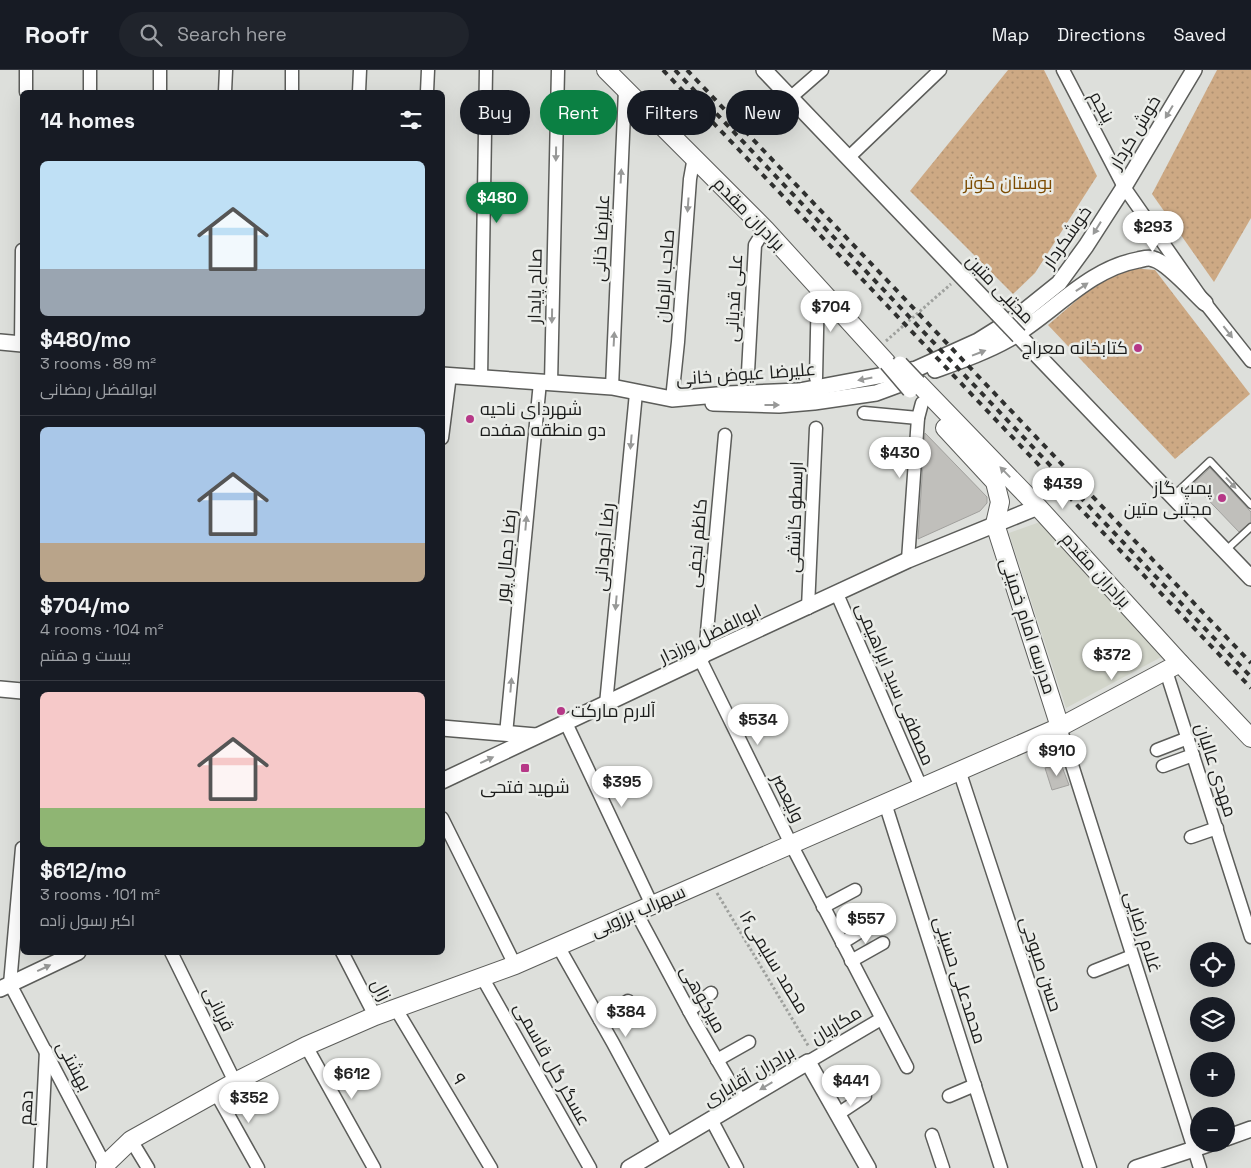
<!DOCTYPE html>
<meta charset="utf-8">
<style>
:root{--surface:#171b24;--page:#20242c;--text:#f1f3f6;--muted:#9ea1a6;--line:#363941;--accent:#0b8043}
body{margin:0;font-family:"Space Grotesk",Cairo,sans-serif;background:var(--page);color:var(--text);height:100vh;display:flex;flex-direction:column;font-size:19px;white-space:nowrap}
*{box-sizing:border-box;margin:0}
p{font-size:16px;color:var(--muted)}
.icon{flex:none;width:28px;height:28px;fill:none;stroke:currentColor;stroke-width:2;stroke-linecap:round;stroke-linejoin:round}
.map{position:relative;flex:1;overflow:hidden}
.details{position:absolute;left:20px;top:20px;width:425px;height:865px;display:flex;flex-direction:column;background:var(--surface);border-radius:8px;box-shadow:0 5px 20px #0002}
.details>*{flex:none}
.hud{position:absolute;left:460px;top:20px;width:475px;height:45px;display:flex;gap:10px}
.controls{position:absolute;left:1190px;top:872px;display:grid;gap:10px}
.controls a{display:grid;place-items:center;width:45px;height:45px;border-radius:50%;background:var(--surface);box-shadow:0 5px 20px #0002;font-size:25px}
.price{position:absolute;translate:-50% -42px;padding:0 11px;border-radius:18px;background:#fff;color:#222;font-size:16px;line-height:32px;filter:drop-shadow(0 1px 2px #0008)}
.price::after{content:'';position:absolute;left:50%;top:30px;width:15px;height:11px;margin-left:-8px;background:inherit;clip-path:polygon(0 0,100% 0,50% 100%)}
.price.selected{background:var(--accent);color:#fff}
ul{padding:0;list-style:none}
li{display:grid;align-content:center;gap:10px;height:265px;padding:0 20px}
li+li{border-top:1px solid var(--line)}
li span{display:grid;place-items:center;height:155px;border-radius:8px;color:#555}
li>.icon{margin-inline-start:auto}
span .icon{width:90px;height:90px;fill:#fffc;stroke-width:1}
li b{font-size:21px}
h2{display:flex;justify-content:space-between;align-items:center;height:60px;padding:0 20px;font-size:21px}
.chip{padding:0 18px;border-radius:22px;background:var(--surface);box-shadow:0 5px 20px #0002;font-size:18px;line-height:45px}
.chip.selected{background:var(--accent);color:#fff}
header{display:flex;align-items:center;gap:30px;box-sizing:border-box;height:70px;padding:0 25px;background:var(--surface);border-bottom:1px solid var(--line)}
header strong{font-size:24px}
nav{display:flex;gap:28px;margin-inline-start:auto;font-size:18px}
.search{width:350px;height:45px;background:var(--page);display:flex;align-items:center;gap:12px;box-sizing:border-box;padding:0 18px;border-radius:28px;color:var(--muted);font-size:19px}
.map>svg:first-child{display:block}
.built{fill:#d2d5ca}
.green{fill:url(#green-dots)}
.building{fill:#c0bfbb;stroke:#a1a09d}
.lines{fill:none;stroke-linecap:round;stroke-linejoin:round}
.service-casing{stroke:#5c5d5a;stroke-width:9}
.minor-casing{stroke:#5c5d5a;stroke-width:15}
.tertiary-casing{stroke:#5c5d5a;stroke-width:18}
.secondary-casing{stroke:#5c5d5a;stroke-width:20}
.path{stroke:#9ea09d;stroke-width:3;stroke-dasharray:2.5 2.5;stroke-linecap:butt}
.service{stroke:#fff;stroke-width:6}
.minor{stroke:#fff;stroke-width:12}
.tertiary{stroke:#fff;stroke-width:15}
.secondary{stroke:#fff;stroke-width:18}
.rail{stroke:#2f302f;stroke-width:4;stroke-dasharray:6 6;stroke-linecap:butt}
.tertiary-bridge-casing{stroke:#5c5d5a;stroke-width:18;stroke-linecap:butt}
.tertiary-bridge{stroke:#fff;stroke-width:15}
.oneway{fill:#989998}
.poi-dot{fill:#b63887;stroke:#eaece8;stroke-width:2}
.labels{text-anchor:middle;stroke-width:5;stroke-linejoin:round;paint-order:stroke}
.street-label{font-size:18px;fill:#1b1c1b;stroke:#eaece8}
.park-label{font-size:18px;fill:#7c4b00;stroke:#eaece8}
.poi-label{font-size:18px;fill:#1b1c1b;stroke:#eaece8;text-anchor:end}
</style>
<header>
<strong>Roofr</strong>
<div class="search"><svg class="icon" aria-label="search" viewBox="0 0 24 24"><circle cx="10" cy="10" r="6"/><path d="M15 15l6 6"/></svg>Search here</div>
<nav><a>Map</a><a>Directions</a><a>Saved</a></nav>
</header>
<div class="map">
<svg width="1251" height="1098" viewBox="0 0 1251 1098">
<defs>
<pattern id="green-dots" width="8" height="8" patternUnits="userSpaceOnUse" patternTransform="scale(1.25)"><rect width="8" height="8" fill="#cda984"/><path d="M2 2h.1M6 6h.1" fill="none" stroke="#af9171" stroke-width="1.8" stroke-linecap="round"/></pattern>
</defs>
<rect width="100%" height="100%" fill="#dddfdb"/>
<polygon class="built" points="1040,452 1165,585 1066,638 1009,463"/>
<g class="green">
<polygon points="1008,0 1044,0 1097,106 1035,203 1013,224 910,121"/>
<polygon points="1217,0 1251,0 1251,148 1214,212 1152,124"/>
<polygon points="1131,198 1155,200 1250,324 1175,389 1048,255 1098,212"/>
</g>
<g class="building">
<polygon points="925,363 987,427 987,433 980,441 918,469"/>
<polygon points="1210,398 1251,442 1251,452 1239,462 1193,414"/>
<polygon points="1061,694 1069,715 1052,720 1045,698"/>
</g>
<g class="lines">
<defs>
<g id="service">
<polyline points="1173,426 1210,391 1251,435"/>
<polyline points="1225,481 1251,457"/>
</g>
<g id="minor">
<polyline points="1063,0 1124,117 1205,233 1251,291"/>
<polyline points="26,22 26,0"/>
<polyline points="90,22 90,0"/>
<polyline points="160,22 160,0"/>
<polyline points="225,22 226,0"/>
<polyline points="292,22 292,0"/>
<polyline points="359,22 360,0"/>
<polyline points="427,22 428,0"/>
<polyline points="790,28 822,0"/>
<polyline points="848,88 940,0"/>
<polyline points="21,273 22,180"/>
<polyline points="748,302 755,175 765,159"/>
<polyline points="481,308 486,0"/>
<polyline points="816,308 818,217"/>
<polyline points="551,313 558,0"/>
<polyline points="612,317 625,20"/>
<polyline points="672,329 678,272 690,109 694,87"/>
<polyline points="864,343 918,348"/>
<polyline points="442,368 450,305"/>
<polyline points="908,490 918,348 922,333"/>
<polyline points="837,524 921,717"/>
<polyline points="808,538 816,358"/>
<polyline points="705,584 725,365"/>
<polyline points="700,589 791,774 907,997"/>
<polyline points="1166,601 1251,867"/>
<polyline points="606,634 636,323"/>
<polyline points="566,653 652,835"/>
<polyline points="1060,657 1200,1098"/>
<polyline points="506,664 540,312"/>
<polyline points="1157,680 1188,668"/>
<polyline points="1163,696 1193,685"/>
<polyline points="959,700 1090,1098"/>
<polyline points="885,733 1001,1098"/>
<polyline points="442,748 515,895"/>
<polyline points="1191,767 1217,758"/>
<polyline points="22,778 10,914 105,1095"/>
<polyline points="823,837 855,820"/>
<polyline points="636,842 694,950 741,1031"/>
<polyline points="842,873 874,853"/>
<polyline points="558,876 613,973 668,1075"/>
<polyline points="171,882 235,1012"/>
<polyline points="342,882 375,946"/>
<polyline points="851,891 883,873"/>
<polyline points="1094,901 1132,886"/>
<polyline points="482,907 590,1098"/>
<polyline points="396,939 491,1098"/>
<polyline points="689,941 711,923"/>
<polyline points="600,950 628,931"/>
<polyline points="306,976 374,1098"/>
<polyline points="717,990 749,972"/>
<polyline points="808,992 881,949"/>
<polyline points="216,1023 258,1098"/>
<polyline points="949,1026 975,1015"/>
<polyline points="838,1044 865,1026"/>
<polyline points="711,1049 737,1098"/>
<polyline points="932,1065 943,1098"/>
<polyline points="131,1070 148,1098"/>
<polyline points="40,1098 46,981"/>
</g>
<g id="tertiary">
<polyline points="764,0 997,243"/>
<polyline points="1019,266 1251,508"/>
<polyline points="0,272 22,274"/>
<path d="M935 300C960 291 986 282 1009 269 1052 244 1088 199 1138 190 1143 189 1149 187 1153 189 1167 192 1194 223 1205 233"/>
<polyline points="442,305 612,317 672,329 728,324 799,321 916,299 978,271 1018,246 1059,213 1086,176 1124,117 1194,0"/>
<polyline points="713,333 779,335 814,332 876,323 914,309"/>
<polyline points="0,619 22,621"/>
<polyline points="442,658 536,666"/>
<polyline points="442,711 700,589 705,584 908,490 1038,437"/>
<polyline points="0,919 78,882"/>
<polyline points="1226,1068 1251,1059"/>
<polyline points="629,1098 808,992 868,1098"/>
<polyline points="1136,1098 1209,1074"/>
</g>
<g id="secondary">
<polyline points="606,0 765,159 887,293"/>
<polyline points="918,313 1038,437 1180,593 1251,668"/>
<polyline points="945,358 995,412 1000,432 995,454 1060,657"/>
<polyline points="105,1098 105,1095 131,1070 235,1012 306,976 375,946 515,895 1060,657 1180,593"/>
</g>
</defs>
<use href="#service" class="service-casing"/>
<use href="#minor" class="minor-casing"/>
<use href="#tertiary" class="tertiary-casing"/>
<use href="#secondary" class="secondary-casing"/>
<g class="path">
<polyline points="886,271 951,214"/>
<polyline points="717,823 809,977"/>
</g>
<use href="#service" class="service"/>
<use href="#minor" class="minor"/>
<use href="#tertiary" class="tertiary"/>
<use href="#secondary" class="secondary"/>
<g class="rail">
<polyline points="663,0 1251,618"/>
<polyline points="675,0 1251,607"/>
<polyline points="687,0 1251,593"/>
</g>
<defs>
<g id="tertiary-bridge">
<polyline points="997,243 1019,266"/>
<polyline points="887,293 910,320"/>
<polyline points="900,294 918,313"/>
</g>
</defs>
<use href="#tertiary-bridge" class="tertiary-bridge-casing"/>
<use href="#tertiary-bridge" class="tertiary-bridge"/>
</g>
<defs><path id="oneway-solid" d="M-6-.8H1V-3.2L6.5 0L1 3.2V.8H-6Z" transform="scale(1.25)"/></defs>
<g class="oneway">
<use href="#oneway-solid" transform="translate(1169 42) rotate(121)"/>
<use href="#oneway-solid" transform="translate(556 84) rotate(91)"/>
<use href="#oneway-solid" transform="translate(621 106) rotate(-87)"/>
<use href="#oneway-solid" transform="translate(688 135) rotate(94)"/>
<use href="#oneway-solid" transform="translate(1097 158) rotate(122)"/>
<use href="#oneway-solid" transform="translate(1082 217) rotate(-34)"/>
<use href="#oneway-solid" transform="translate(552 246) rotate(91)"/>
<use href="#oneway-solid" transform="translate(1228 262) rotate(52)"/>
<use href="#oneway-solid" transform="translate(614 269) rotate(-87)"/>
<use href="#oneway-solid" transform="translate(979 283) rotate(-21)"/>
<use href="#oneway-solid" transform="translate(865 309) rotate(169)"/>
<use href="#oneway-solid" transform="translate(772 335)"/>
<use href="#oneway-solid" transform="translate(631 372) rotate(95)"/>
<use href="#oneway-solid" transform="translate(1005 402) rotate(-134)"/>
<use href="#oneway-solid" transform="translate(1231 413) rotate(47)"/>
<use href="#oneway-solid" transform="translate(526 453) rotate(-85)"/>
<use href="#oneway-solid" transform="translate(616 533) rotate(95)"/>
<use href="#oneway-solid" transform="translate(511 615) rotate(-85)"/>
<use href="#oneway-solid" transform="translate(487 690) rotate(-25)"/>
<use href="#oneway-solid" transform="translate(44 898) rotate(-25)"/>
<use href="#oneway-solid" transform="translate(766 1016) rotate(149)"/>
</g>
<g class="poi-dot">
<circle cx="1138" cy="278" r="5"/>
<circle cx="470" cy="349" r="5"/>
<circle cx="1222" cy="428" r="5"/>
<circle cx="561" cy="641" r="5"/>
<rect x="520" y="693" width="10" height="10" rx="2.5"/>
</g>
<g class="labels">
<g class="street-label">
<text transform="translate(1102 37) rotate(62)" y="6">پنجم</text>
<text transform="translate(1135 62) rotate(-59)" y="6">خوش کردار</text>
<text transform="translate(749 144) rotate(46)" y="6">برادران مقدم</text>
<text transform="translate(1067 167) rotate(-55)" y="6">خوشکردار</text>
<text transform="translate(601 168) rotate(-87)" y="6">علیرضا خانی</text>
<text transform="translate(665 206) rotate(-86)" y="6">صاحب الزمان</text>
<text transform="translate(535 216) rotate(-89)" y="6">صالح پایدار</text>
<text transform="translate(1000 219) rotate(46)" y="6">مجتبی متین</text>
<text transform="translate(734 228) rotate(-87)" y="6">علی قدیانی</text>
<text transform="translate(746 304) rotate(-4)" y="6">علیرضا عیوض خانی</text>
<text transform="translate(795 447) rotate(-88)" y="6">ارسطو کاشفی</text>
<text transform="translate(697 473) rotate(-85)" y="6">کاظم نجفی</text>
<text transform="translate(604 477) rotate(-85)" y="6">رضا آجودانی</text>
<text transform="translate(506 486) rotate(-85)" y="6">رضا جمال پور</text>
<text transform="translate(1096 500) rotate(48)" y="6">برادران مقدم</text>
<text transform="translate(1028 556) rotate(72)" y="6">مدرسه امام خمینی</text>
<text transform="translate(710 564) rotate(-26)" y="6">ابوالفضل ورزدار</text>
<text transform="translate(895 614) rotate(67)" y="6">مصطفی سید ابراهیمی</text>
<text transform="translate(1216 700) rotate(72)" y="6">مهدی عالیان</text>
<text transform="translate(788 728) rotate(64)" y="6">ولیعصر</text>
<text transform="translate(638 841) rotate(-24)" y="6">سهراب برزویی</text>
<text transform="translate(1143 862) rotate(72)" y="6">غلام رضایی</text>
<text transform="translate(774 892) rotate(59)" y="6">محمد سلیمی۱۶</text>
<text transform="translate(1041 894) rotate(72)" y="6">حسن صبوحی</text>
<text transform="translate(960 910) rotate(72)" y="6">محمدعلی حسینی</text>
<text transform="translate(381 920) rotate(63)" y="6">زال</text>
<text transform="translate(703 929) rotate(61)" y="6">میرکوهی</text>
<text transform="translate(219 939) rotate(64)" y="6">قربانی</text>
<text transform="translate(836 955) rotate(-31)" y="6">مکاریان</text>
<text transform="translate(552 994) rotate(61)" y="6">عسگر گل قاسمی</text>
<text transform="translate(74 996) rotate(62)" y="6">بهشتی</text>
<text transform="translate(749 1006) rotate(-30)" y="6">برادران آقایاری</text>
<text transform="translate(459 1009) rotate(59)" y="6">۹</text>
<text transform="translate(26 1038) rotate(-87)" y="6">دهم</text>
</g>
<g class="park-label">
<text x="1008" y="119">بوستان کوثر</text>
</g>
<g class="poi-label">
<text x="1128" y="284">کتابخانه معراج</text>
<text x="480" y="345" text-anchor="start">شهردای ناحیه<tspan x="480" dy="21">دو منطقه هفده</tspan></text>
<text x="1212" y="424">پمپ گاز<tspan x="1212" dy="21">مجتبی متین</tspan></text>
<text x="571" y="647" text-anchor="start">آلارم مارکت</text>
<text x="525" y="723" text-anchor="middle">شهید فتحی</text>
</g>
</g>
</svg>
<div class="controls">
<a><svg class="icon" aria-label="locate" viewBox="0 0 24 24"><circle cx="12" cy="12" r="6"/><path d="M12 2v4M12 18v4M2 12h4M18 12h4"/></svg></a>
<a><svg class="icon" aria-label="layers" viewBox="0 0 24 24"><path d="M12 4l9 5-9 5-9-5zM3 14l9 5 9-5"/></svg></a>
<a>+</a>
<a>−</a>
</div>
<b class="price selected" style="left:497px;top:154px">$480</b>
<b class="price" style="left:1153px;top:183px">$293</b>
<b class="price" style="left:831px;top:263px">$704</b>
<b class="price" style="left:900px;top:409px">$430</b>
<b class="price" style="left:1063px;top:440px">$439</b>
<b class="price" style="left:1112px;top:611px">$372</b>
<b class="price" style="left:758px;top:676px">$534</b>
<b class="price" style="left:1057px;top:707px">$910</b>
<b class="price" style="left:622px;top:738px">$395</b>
<b class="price" style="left:866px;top:875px">$557</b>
<b class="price" style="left:626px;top:968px">$384</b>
<b class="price" style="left:352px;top:1030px">$612</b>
<b class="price" style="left:851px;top:1037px">$441</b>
<b class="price" style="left:249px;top:1054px">$352</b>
<div class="hud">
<a class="chip">Buy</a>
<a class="chip selected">Rent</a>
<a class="chip">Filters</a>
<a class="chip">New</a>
</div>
<section class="details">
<h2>14 homes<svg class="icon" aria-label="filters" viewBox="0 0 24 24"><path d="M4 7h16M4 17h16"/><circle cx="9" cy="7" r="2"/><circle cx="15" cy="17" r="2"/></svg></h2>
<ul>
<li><span style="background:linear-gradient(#bfe0f5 70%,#9aa5b1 0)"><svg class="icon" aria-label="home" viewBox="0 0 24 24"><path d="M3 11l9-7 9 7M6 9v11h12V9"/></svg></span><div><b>$480/mo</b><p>3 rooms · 89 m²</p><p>ابوالفضل رمضانی</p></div></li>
<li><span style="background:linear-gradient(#a9c7e8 75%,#b9a48a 0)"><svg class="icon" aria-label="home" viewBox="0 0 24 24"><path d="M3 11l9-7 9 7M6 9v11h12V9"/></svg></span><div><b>$704/mo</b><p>4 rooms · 104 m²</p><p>بیست و هفتم</p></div></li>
<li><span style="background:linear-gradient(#f6c9c9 75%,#8fb573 0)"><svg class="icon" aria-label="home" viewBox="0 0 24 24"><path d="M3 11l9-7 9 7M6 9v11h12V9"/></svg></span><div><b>$612/mo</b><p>3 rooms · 101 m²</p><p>اکبر رسول زاده</p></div></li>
</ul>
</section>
</div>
